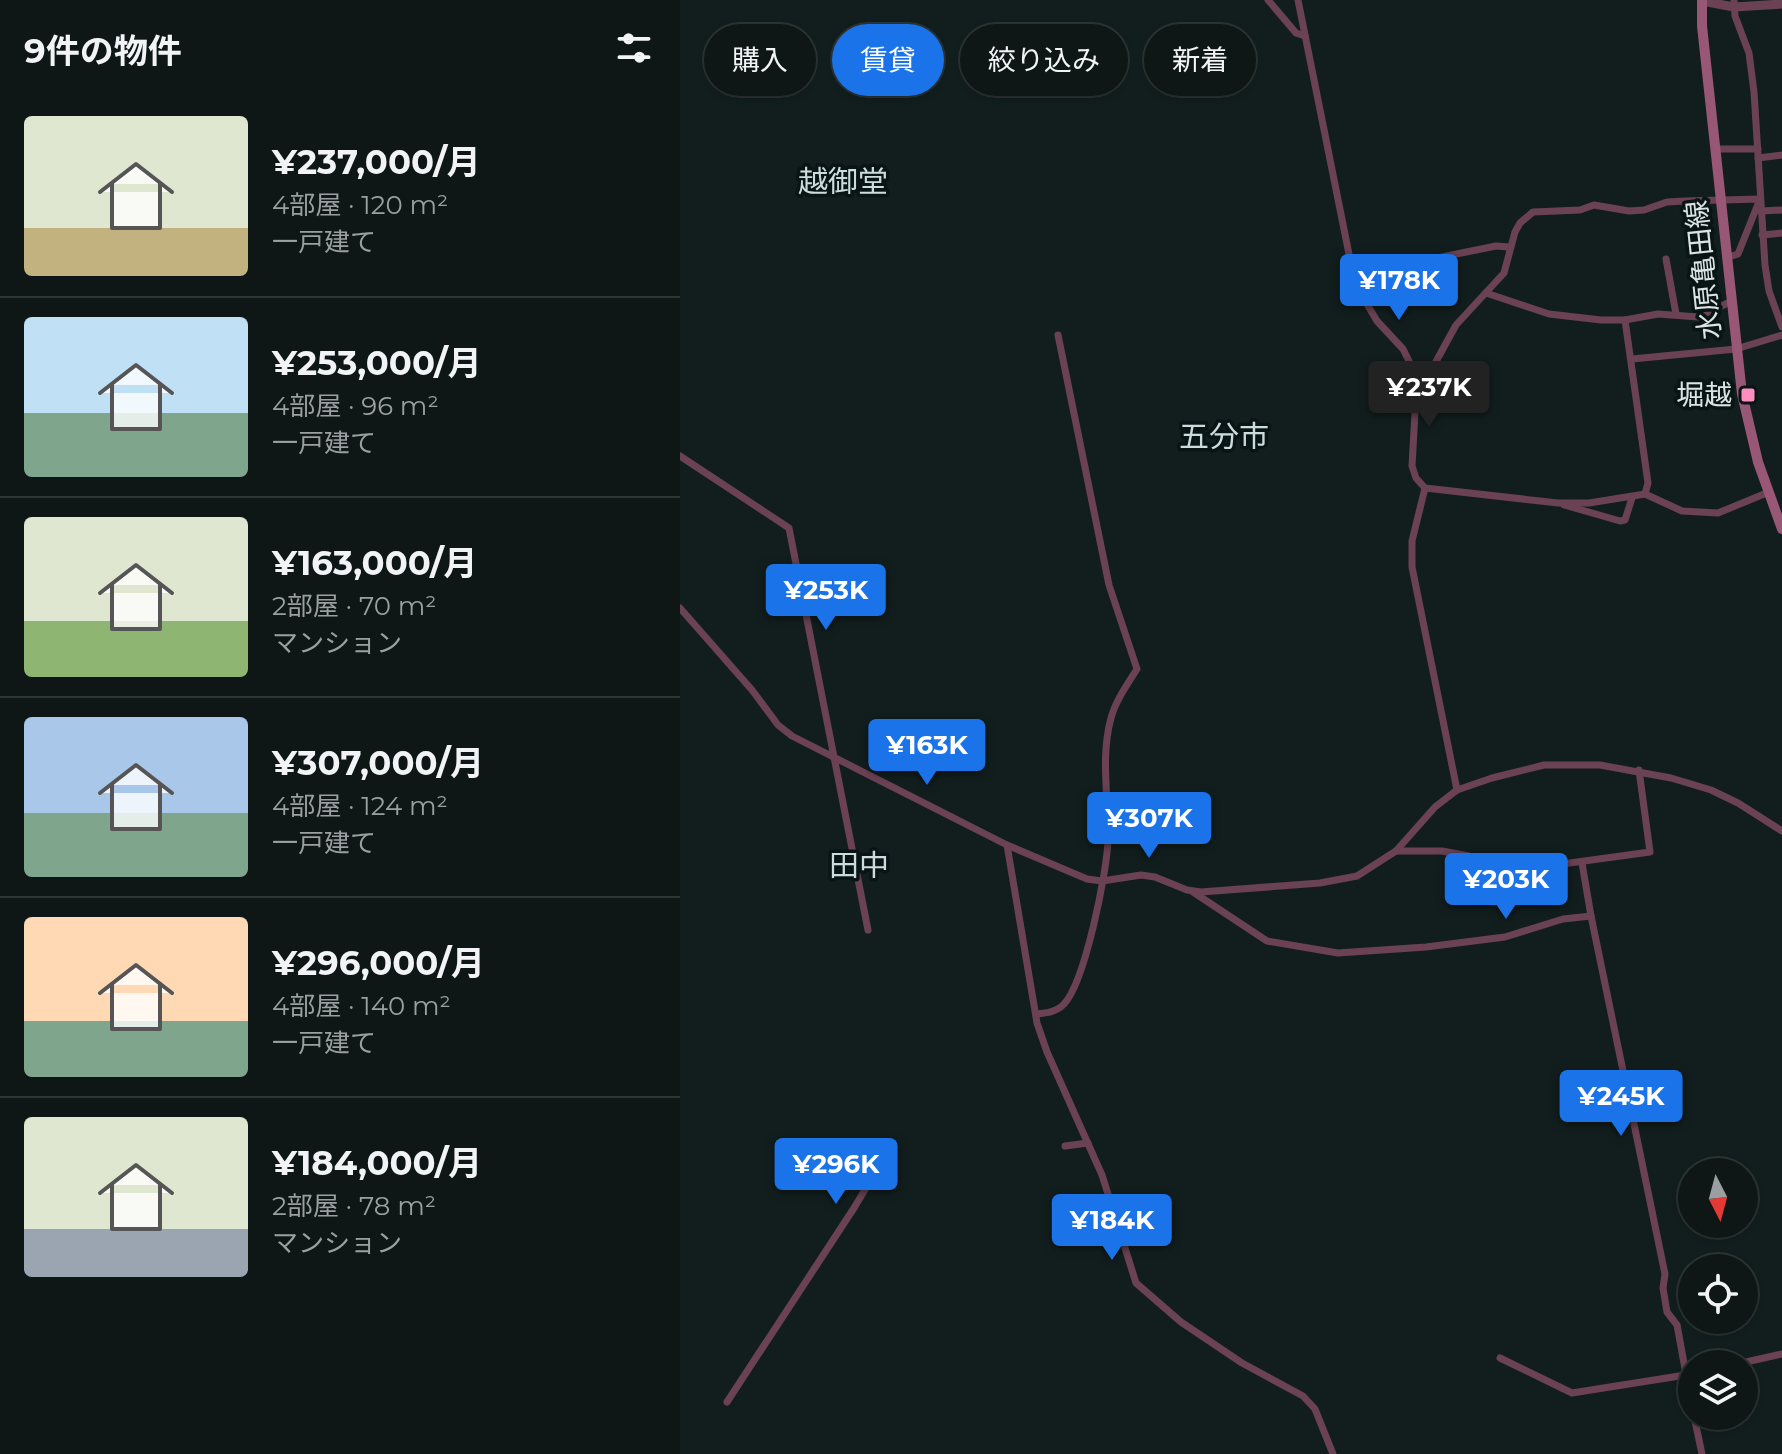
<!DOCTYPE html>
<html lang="ja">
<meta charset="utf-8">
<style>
:root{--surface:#0e1616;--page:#171f1f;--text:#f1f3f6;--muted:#9b9fa1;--line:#2e3535;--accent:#1a73e8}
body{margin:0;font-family:Montserrat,"Noto Sans JP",sans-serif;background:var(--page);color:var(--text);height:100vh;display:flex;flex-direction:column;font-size:30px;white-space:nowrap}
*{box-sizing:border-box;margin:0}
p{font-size:26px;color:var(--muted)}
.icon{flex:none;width:44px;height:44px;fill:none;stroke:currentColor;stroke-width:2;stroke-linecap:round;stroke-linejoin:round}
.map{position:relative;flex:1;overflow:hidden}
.sheet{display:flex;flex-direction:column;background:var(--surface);width:680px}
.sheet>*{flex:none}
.top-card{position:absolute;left:24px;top:24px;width:760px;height:72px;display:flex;gap:16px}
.needle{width:52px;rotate:174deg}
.controls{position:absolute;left:998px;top:1158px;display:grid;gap:16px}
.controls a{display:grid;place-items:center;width:80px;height:80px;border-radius:50%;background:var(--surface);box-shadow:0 2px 6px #0004,0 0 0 2px var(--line);font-size:40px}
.price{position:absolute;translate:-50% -68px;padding:0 18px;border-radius:8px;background:var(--accent);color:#fff;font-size:26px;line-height:52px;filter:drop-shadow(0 2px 4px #0008)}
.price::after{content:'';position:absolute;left:50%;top:48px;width:24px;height:18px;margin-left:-12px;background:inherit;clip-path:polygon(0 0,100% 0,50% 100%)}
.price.active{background:#222;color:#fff}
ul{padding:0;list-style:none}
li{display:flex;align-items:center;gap:24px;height:200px;padding:0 24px}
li+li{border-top:2px solid var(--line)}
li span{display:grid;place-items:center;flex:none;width:224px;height:160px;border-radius:8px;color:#555}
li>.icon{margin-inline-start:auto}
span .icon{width:96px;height:96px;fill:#fffc;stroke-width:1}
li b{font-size:34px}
h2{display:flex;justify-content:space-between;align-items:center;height:96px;padding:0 24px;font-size:34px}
.pill{padding:0 28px;border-radius:36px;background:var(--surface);box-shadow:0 2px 6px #0004,0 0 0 2px var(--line);font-size:28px;line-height:72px}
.pill.active{background:var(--accent);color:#fff}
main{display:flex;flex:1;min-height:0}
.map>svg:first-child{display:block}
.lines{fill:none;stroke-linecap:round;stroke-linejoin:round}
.minor{stroke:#6b4254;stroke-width:7}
.tertiary{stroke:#6b4254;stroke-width:9}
.secondary{stroke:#985774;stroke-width:10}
.poi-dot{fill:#fd8ec0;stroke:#091415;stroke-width:3}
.labels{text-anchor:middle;stroke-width:7;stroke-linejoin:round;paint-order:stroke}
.street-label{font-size:28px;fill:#dbe3e3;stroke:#091415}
.poi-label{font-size:28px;fill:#dbe3e3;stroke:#091415;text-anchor:end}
.neighbourhood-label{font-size:30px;fill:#ccdcdc;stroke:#091415}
</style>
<main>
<section class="sheet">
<h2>9件の物件<svg class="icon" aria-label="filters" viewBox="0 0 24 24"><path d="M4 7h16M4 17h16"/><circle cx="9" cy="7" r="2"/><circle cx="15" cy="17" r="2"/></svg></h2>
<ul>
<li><span style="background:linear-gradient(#dfe7d0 70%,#c2b280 0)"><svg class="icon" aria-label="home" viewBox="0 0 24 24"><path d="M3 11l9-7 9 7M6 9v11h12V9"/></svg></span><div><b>¥237,000/月</b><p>4部屋 · 120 m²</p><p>一戸建て</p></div></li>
<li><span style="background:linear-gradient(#bfe0f5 60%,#7fa58c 0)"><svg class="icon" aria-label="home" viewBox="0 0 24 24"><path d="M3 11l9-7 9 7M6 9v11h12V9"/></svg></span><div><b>¥253,000/月</b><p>4部屋 · 96 m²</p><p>一戸建て</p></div></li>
<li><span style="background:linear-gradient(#dfe7d0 65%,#8fb573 0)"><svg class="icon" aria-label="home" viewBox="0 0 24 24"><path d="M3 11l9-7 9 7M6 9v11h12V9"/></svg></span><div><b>¥163,000/月</b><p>2部屋 · 70 m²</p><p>マンション</p></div></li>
<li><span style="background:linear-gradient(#a9c7e8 60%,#7fa58c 0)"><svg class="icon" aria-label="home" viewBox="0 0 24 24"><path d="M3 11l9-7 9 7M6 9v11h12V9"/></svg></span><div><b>¥307,000/月</b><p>4部屋 · 124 m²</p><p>一戸建て</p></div></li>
<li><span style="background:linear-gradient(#ffd9b3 65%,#7fa58c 0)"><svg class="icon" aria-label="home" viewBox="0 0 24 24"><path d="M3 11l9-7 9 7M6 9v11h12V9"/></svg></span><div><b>¥296,000/月</b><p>4部屋 · 140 m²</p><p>一戸建て</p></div></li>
<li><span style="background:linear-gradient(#dfe7d0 70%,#9aa5b1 0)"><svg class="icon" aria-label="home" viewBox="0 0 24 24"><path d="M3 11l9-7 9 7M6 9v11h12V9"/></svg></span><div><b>¥184,000/月</b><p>2部屋 · 78 m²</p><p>マンション</p></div></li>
</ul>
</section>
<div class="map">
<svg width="1102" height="1454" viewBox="0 0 1102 1454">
<rect width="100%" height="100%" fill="#121e1e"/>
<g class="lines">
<g class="minor">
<polyline points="588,0 616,33 625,36"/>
<polyline points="618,0 675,284 697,321 723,349 737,377 732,466 736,478 745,488 878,503 909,503 965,494 1002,511 1038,513 1089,492"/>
<polyline points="1054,0 1055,16 1069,53 1074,92 1085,265 1089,291 1102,327"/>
<polyline points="1035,149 1078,149"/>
<polyline points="1078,158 1102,155"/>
<polyline points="1081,211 1102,210"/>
<polyline points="1082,235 1102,233"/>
<polyline points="986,259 996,314"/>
<polyline points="673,275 816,246 829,247"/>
<polyline points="806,293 869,314 921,320 945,320 978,314 1018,317 1050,302"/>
<polyline points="945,320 968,483 965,494"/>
<polyline points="952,359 1056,349 1102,335"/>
<polyline points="737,377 753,367 776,325 824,273 835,232 840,223 853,212 900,210 914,205 949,211 964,210 987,202 1005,201 1080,199 1058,254 1046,258"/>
<polyline points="0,456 109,528 188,930"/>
<polyline points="745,488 732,541 732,567 777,790"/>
<polyline points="884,505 940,521 945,520 952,498"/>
<polyline points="0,608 72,690 98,725 112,736 327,845 407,879 422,881 461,875 475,877 507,890 521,892 640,883 677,876 716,851 755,807 777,790 812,778 864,765 920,765 991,778 1031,790 1058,803 1102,831"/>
<polyline points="327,845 357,1023 367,1052 422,1175 456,1283 501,1322 562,1363 623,1396 635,1409 653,1454"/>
<polyline points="716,851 762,851 789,856 831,871 970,852 959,770"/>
<polyline points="902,863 911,916 985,1274 983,1288 987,1312 997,1325 1012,1407"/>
<polyline points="513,892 587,941 658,953 746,947 825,937 883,919 911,916"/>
<path d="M356 1014C366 1013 377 1012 384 1004 405 982 427 872 428 840 429 799 420 758 431 718 436 700 447 685 457 669L429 585 378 335"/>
<polyline points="385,1146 408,1143"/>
<polyline points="820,1358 892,1393 1012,1374"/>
<polyline points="1057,1364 1102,1354"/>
<polyline points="47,1402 174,1208 208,1151"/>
<polyline points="1014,1416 1022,1454"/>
</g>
<polyline class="tertiary" points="1022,1 1054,7 1102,4"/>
<polyline class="secondary" points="1022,0 1022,26 1062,394 1078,462 1102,529"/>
</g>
<rect class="poi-dot" x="1060" y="387" width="16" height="16" rx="4"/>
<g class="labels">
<g class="street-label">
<text transform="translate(1023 270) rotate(-96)" y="10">水原亀田線</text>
</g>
<g class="poi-label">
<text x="1052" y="405">堀越</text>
</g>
<g class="neighbourhood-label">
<text x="163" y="192">越御堂</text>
<text x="544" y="447">五分市</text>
<text x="179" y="876">田中</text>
</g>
</g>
</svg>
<div class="controls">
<a><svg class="needle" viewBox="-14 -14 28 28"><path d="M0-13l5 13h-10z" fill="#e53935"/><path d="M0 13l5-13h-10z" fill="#9b9fa1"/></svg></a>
<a><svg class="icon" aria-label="locate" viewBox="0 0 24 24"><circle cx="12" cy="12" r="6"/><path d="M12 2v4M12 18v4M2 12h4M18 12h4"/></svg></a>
<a><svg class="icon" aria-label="layers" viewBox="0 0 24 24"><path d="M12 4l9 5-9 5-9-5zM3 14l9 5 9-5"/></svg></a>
</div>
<b class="price" style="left:719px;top:322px">¥178K</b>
<b class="price active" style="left:749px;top:429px">¥237K</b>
<b class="price" style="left:146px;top:632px">¥253K</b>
<b class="price" style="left:247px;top:787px">¥163K</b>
<b class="price" style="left:469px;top:860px">¥307K</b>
<b class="price" style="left:826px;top:921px">¥203K</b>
<b class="price" style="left:941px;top:1138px">¥245K</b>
<b class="price" style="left:156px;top:1206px">¥296K</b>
<b class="price" style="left:432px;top:1262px">¥184K</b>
<div class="top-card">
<a class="pill">購入</a>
<a class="pill active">賃貸</a>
<a class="pill">絞り込み</a>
<a class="pill">新着</a>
</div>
</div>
</main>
